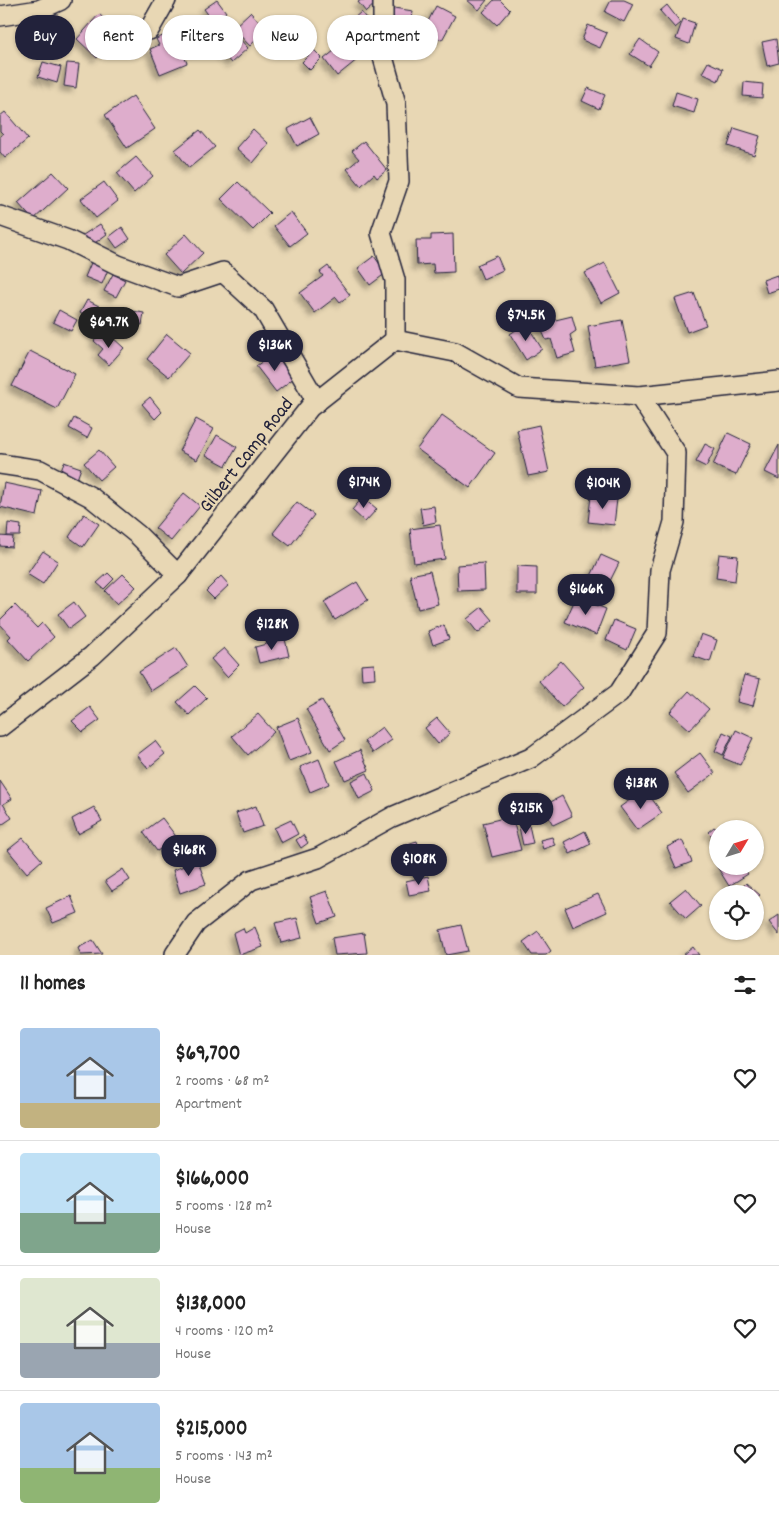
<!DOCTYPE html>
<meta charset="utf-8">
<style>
:root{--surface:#fff;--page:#f2f2f2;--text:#222;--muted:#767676;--line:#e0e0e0;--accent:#22223b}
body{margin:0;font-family:Dekko,sans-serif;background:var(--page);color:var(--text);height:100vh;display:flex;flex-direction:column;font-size:19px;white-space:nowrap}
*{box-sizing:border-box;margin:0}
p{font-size:16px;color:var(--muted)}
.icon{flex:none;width:28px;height:28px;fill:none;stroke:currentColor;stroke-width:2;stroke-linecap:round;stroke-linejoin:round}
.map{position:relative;height:955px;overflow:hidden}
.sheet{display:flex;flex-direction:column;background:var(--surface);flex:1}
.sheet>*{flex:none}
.banner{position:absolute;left:15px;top:15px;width:500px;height:45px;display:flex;gap:10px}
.needle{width:32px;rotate:52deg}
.controls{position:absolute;left:709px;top:820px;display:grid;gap:10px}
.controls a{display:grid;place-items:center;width:55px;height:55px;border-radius:50%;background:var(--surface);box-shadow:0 1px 4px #0004;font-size:25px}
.price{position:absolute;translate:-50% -42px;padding:0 11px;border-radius:18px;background:var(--accent);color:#fff;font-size:16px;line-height:32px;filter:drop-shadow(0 1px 2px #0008)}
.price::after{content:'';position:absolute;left:50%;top:30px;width:15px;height:11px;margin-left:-8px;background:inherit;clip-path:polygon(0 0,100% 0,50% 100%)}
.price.selected{background:#222;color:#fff}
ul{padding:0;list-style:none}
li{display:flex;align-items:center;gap:15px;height:125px;padding:0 20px}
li+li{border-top:1px solid var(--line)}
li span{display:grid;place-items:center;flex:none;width:140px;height:100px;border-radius:5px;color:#555}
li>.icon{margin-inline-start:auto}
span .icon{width:60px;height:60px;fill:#fffc;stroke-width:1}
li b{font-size:21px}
h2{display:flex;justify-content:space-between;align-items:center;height:60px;padding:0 20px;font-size:21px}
.chip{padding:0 18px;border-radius:22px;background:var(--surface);box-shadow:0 1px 4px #0004;font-size:18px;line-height:45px}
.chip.selected{background:var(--accent);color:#fff}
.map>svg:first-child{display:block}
.building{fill:#deadcc;stroke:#22223b;filter:url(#shadow)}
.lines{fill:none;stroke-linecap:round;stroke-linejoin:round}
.minor-casing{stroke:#22223b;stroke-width:22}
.minor{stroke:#e8d7b4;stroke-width:19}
.labels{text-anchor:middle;stroke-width:4.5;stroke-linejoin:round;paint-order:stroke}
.street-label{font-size:20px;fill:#22223b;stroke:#e8d7b4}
</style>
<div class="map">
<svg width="779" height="955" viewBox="0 0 779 955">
<defs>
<filter id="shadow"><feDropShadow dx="-4.5" dy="4.5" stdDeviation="2.5" flood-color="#0004"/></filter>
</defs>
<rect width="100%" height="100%" fill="#e8d7b4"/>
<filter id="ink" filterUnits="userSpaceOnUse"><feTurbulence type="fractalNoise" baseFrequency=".02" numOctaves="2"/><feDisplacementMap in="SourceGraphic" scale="10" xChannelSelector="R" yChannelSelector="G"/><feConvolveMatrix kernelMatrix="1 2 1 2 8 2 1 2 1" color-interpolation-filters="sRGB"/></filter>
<g filter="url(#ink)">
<g class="building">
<polygon points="217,0 226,12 213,21 204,9"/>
<polygon points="361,0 373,0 376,3 366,12 358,2"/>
<polygon points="467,0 487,0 479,10"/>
<polygon points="494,0 500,0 510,10 497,25 483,12"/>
<polygon points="611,0 624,0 633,4 624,22 605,12"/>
<polygon points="667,5 681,23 675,28 660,11"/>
<polygon points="436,6 455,16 442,40 423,31"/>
<polygon points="394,8 413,11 409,44 389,41"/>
<polygon points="250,12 266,29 250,46 233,28"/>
<polygon points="361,12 373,27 357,40 345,26"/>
<polygon points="99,14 120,33 97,58 77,39"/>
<polygon points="683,19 695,23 689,44 676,39"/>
<polygon points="588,25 607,33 600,48 582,40"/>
<polygon points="63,30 69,49 58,52 53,34"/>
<polygon points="174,31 187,63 160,74 150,49 159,45 156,39"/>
<polygon points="201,35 203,49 193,50 192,36"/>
<polygon points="237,36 248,48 231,63 220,50"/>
<polygon points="640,39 658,52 649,66 630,54"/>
<polygon points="776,39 779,63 767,66 762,42"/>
<polygon points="345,42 358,59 337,76 324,59"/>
<polygon points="314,50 322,58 310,70 302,62"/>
<polygon points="43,62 61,67 57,83 38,77"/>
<polygon points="708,62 723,69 718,81 702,73"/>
<polygon points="67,63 79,64 76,88 64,86"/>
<polygon points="744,82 763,84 762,98 743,96"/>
<polygon points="588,88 605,95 599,109 582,101"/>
<polygon points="676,92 698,99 694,113 672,106"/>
<polygon points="133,96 155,129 127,148 105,115"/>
<polygon points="5,112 28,139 5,158 0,152 0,136 3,134 0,131 0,116"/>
<polygon points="310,117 319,134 297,146 288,129"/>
<polygon points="734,128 760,136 754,155 728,146"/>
<polygon points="253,129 269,144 253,163 236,148"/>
<polygon points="200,130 215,147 189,168 175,150"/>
<polygon points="364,141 387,170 377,178 374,174 361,186 347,169 359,159 352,151"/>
<polygon points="136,157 153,176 134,193 117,173"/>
<polygon points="53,172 68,188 33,220 18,203"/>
<polygon points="104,182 118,201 96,218 81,199"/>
<polygon points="238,182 270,213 253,230 221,199"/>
<polygon points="291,212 307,233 290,246 274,226"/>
<polygon points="100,224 107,234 88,248 80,237"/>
<polygon points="122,227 130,239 117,248 109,237"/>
<polygon points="186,234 203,253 181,274 164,255"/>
<polygon points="453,234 454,272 434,273 433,264 417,265 416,240 431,240 431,235"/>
<polygon points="374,256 386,273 370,285 358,268"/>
<polygon points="497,256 503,270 483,279 477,265"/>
<polygon points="93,258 110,265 102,284 85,277"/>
<polygon points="605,263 620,293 601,303 585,273"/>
<polygon points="328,266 350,295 340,302 336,297 315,313 300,293 323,276 320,272"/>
<polygon points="113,274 125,280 116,297 104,291"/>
<polygon points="777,275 779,289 767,293 763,280"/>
<polygon points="694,293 706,325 687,332 675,299"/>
<polygon points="87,300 99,306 91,319 80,313"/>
<polygon points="59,310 77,320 71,331 53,322"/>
<polygon points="127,310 144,313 142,325 124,322"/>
<polygon points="572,316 576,331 570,335 575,353 557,358 551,339 546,340 539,324"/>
<polygon points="622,320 630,360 595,366 588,326"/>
<polygon points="526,323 542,349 526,360 510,334"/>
<polygon points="100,334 107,340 111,336 124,348 109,365 98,355 103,349 94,341"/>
<polygon points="167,334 190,353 169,377 147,359"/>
<polygon points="30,351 75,374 57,409 12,386"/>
<polygon points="274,353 294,378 276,392 256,366"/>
<polygon points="150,397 162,412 155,419 142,404"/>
<polygon points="442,415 495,453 470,488 417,449"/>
<polygon points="74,418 92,428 87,438 69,428"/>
<polygon points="196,419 214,429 197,460 179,451"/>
<polygon points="539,425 549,472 528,476 517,430"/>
<polygon points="728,433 751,444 736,475 713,465"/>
<polygon points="217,435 237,447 226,466 206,455"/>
<polygon points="705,444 715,449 706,467 696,462"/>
<polygon points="779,445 779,479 765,472"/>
<polygon points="99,450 114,467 99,480 84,463"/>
<polygon points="64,462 81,468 76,482 59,475"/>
<polygon points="4,483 42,491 37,516 0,507"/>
<polygon points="184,493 200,506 171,541 155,528"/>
<polygon points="591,496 617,499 614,525 588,522"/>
<polygon points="363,497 377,509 365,522 352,510"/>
<polygon points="297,502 314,515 290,546 273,533"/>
<polygon points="434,506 436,522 423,525 420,508"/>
<polygon points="84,514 99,524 83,547 69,537"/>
<polygon points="8,523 21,525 20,536 7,536"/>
<polygon points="440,525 445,559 414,563 410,529"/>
<polygon points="0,536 13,537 12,547 0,546"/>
<polygon points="43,551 58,561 43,584 27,574"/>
<polygon points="719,554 738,556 735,581 716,578"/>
<polygon points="601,555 619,563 607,587 590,578"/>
<polygon points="484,563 485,590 458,591 457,565"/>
<polygon points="517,566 537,567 537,594 517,594"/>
<polygon points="430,571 438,604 418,609 410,575"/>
<polygon points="108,573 114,579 104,589 97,583"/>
<polygon points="123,574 136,587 117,604 105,591"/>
<polygon points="221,576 229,585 214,599 206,591"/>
<polygon points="357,582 368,600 335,620 324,602"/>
<polygon points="576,597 606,609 596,635 565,622"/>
<polygon points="74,602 85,617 69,629 58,614"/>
<polygon points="15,605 37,628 42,623 54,637 28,661 8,639 11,636 0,624 0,620"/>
<polygon points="482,607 493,620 478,633 467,619"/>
<polygon points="614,620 636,629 627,650 606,640"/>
<polygon points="444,625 449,639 433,645 428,631"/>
<polygon points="701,634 717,640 710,662 693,656"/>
<polygon points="285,639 289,656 259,663 255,647"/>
<polygon points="176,648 188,667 151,691 139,672"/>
<polygon points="224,648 239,665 227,677 211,659"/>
<polygon points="561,661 584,687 562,707 539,681"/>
<polygon points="374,664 375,678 362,679 361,665"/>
<polygon points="744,675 760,679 753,706 737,702"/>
<polygon points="195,686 207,698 189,715 177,702"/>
<polygon points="689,691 709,709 690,730 670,712"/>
<polygon points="322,700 345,740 330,750 306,709"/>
<polygon points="90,707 100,720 83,732 72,721"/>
<polygon points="258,714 274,732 248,755 232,736"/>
<polygon points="298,718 312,752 289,761 276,727"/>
<polygon points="437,718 450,733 438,744 425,728"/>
<polygon points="382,727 392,740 373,753 364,741"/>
<polygon points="736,730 753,738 740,765 723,758"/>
<polygon points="723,732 732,736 723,755 715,751"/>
<polygon points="155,741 165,754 148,768 137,755"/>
<polygon points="360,750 369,770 345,780 336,761"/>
<polygon points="700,753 715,773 688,793 674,773"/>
<polygon points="319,759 329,784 310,792 300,767"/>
<polygon points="367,773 375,791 359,799 351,781"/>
<polygon points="0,781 12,799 3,804 12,818 0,826"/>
<polygon points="645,789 662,813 637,830 620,807"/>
<polygon points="562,796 572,816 553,825 543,806"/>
<polygon points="256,806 263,826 243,833 236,813"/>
<polygon points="94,807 102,821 78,834 72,819"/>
<polygon points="512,816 521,850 492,857 483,823"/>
<polygon points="162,818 178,839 157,851 143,832"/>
<polygon points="291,820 298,834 281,843 274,828"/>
<polygon points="529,825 533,843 523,845 519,827"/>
<polygon points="714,827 718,830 718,842 708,832"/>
<polygon points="585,831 591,844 570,854 564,842"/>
<polygon points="303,835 308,843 301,848 296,840"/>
<polygon points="552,837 555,845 543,849 540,840"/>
<polygon points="23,838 42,860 27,873 8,850"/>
<polygon points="682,840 692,862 676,868 667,847"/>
<polygon points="417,841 421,854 406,858 403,845"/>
<polygon points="198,861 206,884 180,893 173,870"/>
<polygon points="427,862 430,871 418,875 415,866"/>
<polygon points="716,865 743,866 748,874 729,886"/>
<polygon points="123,869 130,880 112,891 105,881"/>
<polygon points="428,876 431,891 409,895 406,881"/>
<polygon points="746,883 760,895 755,900 755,894 742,894 739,891"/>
<polygon points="686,888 701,906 686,919 670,901"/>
<polygon points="327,891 337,917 319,923 310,897"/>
<polygon points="598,894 607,912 573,927 565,908"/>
<polygon points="71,896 78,913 53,923 46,908"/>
<polygon points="779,915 779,935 769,922"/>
<polygon points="297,918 302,938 281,943 275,923"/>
<polygon points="461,925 468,951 446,955 440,930"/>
<polygon points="255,927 263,947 239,955 233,933 243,928 245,933"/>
<polygon points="538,931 551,951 546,955 532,955 523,942"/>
<polygon points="364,933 367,953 335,955 332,938"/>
<polygon points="93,940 102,954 81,955 78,948"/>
<polygon points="693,947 699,955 683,955"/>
</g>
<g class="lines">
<defs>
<g id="minor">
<polyline points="383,0 383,57 396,104 399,181 381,233 395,280 395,340"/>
<polyline points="0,16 39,10 61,0"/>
<polyline points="149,30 166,0"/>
<polyline points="0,216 68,240 118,265 178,287 223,272 263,309 317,402"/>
<polyline points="0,464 40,470 91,497 138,535 178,575"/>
<polyline points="0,727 92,656 178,575 310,407 395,340 455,352 519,388 639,396 779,381"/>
<polyline points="175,954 196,923 251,880 318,858 392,817 531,758 619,693 657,633 660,570 674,522 676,453 639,396"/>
</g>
</defs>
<use href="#minor" class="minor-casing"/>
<use href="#minor" class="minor"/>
</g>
</g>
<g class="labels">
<g class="street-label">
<text transform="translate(245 454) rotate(-52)" y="7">Gilbert Camp Road</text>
</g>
</g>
</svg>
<div class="controls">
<a><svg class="needle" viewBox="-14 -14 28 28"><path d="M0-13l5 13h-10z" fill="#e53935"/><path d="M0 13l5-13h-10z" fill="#767676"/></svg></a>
<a><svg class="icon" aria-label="locate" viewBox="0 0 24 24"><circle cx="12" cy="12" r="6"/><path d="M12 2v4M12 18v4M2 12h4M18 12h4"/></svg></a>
</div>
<b class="price" style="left:526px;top:342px">$74.5K</b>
<b class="price selected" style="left:109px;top:349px">$69.7K</b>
<b class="price" style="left:275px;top:372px">$136K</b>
<b class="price" style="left:364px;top:509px">$174K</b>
<b class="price" style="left:603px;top:510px">$104K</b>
<b class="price" style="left:586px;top:616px">$166K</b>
<b class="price" style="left:272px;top:651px">$128K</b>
<b class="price" style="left:641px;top:810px">$138K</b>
<b class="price" style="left:526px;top:835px">$215K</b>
<b class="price" style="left:189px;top:877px">$168K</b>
<b class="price" style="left:419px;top:886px">$108K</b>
<div class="banner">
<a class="chip selected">Buy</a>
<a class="chip">Rent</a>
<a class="chip">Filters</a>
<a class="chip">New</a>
<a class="chip">Apartment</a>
</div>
</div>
<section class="sheet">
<h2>11 homes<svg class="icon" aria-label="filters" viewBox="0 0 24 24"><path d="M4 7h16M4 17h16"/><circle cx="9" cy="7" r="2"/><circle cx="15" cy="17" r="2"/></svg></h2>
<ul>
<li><span style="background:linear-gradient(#a9c7e8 75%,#c2b280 0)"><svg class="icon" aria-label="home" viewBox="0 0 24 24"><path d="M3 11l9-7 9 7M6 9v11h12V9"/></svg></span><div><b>$69,700</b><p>2 rooms · 68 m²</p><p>Apartment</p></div><svg class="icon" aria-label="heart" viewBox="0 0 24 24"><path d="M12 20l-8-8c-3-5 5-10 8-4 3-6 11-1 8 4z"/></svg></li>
<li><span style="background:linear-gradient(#bfe0f5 60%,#7fa58c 0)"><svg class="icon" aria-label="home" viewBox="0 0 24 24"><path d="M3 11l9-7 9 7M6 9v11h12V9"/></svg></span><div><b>$166,000</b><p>5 rooms · 128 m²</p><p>House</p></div><svg class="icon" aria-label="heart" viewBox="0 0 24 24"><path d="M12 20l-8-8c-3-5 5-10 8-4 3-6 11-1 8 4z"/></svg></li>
<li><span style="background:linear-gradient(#dfe7d0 65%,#9aa5b1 0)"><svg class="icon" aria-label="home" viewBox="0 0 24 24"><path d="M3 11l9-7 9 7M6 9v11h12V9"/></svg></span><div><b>$138,000</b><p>4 rooms · 120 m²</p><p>House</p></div><svg class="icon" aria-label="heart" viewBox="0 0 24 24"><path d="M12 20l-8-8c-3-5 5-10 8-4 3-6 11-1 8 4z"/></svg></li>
<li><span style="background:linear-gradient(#a9c7e8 65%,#8fb573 0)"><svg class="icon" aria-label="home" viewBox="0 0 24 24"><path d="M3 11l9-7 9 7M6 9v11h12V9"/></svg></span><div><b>$215,000</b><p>5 rooms · 143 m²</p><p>House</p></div><svg class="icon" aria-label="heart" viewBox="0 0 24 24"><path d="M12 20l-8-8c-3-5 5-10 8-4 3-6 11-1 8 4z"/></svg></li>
</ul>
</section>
